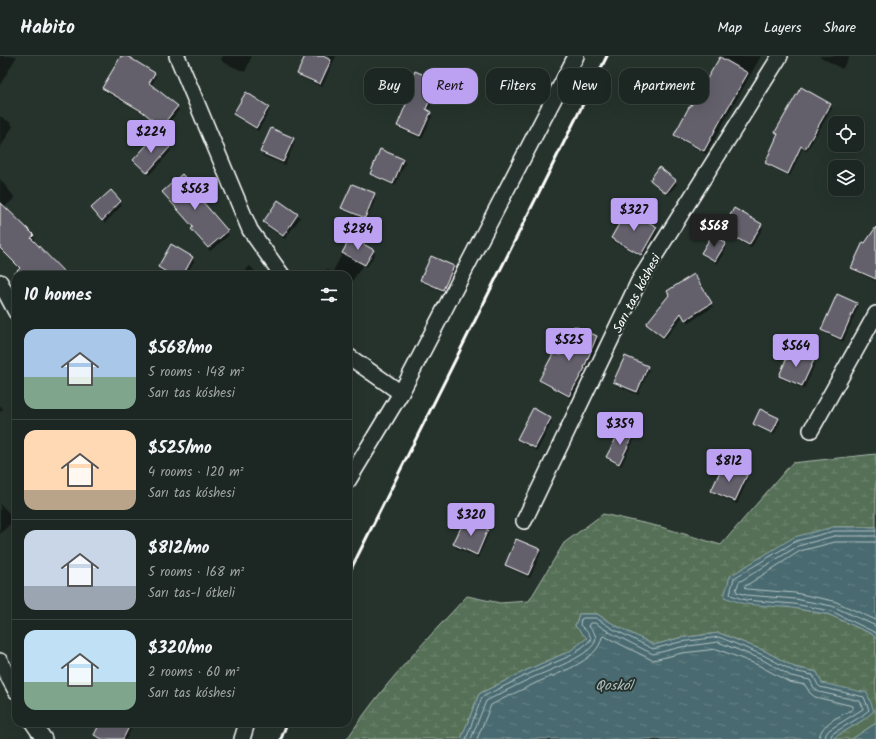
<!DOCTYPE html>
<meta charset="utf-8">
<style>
:root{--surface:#1c2622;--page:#29322f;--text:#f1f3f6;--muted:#a0a5a5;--line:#3a4340;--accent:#bca0f2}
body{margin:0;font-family:Kalam,sans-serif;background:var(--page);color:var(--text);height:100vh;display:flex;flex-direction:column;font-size:15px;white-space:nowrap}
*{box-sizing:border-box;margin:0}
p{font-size:13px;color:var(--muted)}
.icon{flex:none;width:22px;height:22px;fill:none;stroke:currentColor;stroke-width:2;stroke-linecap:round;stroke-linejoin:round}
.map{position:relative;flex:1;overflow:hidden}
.panel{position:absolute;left:12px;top:215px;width:340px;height:456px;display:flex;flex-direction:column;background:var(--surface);border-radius:12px;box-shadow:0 4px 16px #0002,0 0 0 1px var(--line)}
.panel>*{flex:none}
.top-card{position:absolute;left:364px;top:12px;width:380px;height:36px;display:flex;gap:8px}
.buttons{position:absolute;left:828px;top:60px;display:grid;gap:8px}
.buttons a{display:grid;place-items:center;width:36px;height:36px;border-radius:8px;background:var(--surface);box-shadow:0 4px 16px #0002,0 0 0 1px var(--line);font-size:20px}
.price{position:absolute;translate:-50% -34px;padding:0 9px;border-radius:4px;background:var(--accent);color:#111;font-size:13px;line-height:26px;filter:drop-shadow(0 1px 2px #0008)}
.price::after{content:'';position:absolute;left:50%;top:24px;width:12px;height:9px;margin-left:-6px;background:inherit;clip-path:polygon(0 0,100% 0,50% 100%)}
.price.on{background:#222;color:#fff}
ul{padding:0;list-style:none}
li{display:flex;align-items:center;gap:12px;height:100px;padding:0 12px}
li+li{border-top:1px solid var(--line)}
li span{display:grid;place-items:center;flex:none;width:112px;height:80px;border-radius:12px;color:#555}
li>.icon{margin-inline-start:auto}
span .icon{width:48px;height:48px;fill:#fffc;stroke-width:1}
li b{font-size:17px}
h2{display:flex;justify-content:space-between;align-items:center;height:48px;padding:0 12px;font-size:17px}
.tag{padding:0 14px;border-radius:12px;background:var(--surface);box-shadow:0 4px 16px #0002,0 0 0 1px var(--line);font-size:14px;line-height:36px}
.tag.on{background:var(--accent);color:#111}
header{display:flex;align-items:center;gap:24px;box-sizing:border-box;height:56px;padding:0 20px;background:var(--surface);border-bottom:1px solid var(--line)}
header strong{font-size:19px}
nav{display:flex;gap:22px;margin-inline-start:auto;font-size:14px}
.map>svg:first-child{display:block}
.wetland{fill:url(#wetland-marsh);stroke:#aab8ab}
.water{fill:url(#water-ripples);stroke:#92a6a9}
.shadow{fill:#0007}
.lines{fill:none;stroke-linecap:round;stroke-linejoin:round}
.shore{stroke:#b6c4c5;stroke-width:1}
.building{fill:#64616c;stroke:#fff}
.minor-casing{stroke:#fff;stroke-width:18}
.minor{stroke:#26332d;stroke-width:15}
.rail{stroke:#fff;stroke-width:3}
.labels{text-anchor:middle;stroke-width:4;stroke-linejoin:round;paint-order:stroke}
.street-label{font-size:13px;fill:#fff;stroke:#26332d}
.water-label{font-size:14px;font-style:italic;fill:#adbcbe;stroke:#26332d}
</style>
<header>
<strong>Habito</strong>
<nav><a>Map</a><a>Layers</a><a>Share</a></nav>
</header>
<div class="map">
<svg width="876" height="683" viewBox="0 0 876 683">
<defs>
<pattern id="wetland-marsh" width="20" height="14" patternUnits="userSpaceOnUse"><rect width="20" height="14" fill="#557057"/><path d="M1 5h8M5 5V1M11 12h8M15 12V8" fill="none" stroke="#6e8570"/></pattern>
<pattern id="water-ripples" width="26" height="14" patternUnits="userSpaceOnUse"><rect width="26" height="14" fill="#496b6f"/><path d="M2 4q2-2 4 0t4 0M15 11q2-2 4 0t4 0" fill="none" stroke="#648185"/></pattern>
</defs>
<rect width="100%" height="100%" fill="#26332d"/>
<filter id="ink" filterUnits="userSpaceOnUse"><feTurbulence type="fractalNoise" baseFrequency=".025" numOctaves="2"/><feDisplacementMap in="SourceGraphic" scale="8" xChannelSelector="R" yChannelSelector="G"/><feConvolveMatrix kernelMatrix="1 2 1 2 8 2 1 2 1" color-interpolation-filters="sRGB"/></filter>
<g filter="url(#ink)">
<path class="wetland" d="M876 398V471H833L793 552 830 559 872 578 876 583V667L852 683H832L863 664 821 627 817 616 794 611 765 595 719 577 679 582 654 589 615 569 597 558H579L575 570 587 582 570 595 529 613 479 638 461 683H347C380 632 426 584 467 540L500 547 529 545 564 487 603 458 661 471 721 489 792 407Z"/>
<g class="water">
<polygon points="833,471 876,471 876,583 872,578 830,559 793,552 744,548 724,541 730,520 794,481"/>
<polygon points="579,558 597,558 615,569 654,589 679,582 719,577 765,595 794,611 817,616 822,627 867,637 874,655 863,664 832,683 461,683 479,638 529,613 570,595 587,582 575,570"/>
<polygon points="876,667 876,683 852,683"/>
</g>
<g class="shadow">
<polygon points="0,0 17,0 0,29"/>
<polygon points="122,0 125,0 155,18 156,21 151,30 177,51 179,54 164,73 146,59 105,36 103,32"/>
<polygon points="223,0 252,0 245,16 223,6 221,3"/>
<polygon points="306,0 336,0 322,31 300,21 298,18"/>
<polygon points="722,0 761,0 706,98 677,82 675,79"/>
<polygon points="819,0 850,0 842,13"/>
<polygon points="437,26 439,29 428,55 432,60 422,83 400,73 398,70 409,43 405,39"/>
<polygon points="830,49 832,52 807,95 802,93 790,120 768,110 766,107 779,79 776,76"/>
<polygon points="268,51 270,54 258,75 236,61 234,58"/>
<polygon points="0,60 11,67 13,70 0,92"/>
<polygon points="156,80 171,95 149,119 135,104"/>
<polygon points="293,83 295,86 285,109 263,100 261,96"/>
<polygon points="381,94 403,104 405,107 395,130 373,121 371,117"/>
<polygon points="0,123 15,142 0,155"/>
<polygon points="651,124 675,125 677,128 668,139 653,127"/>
<polygon points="198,138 200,141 198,142 229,179 210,195 194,177 192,174 194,172 165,139"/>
<polygon points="374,138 376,142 366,165 344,155 342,152"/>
<polygon points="120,146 122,149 105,167 94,155"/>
<polygon points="278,146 298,159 300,162 285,183 266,170 264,166"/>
<polygon points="0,160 33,180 35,183 32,185 66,219 21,219 21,213 0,192"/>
<polygon points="761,169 763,172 751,192 725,177 723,174"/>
<polygon points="656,171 658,175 643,201 614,186 612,182"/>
<polygon points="876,172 876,225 854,215 853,212 865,188"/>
<polygon points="351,182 373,194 375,198 367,211 363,209 348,231 348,219 323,219 327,213 332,217"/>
<polygon points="725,188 727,191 717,208 704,200 702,197"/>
<polygon points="192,201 194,205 186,219 168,219 161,215 159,211"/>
<polygon points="250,210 258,219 240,219"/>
<polygon points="453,211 455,214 445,237 423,227 421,224"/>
<polygon points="694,220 713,251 688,267 683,260 665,283 649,271 648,268"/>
<polygon points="856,248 858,251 843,286 824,277 822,274"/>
<polygon points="575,271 597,281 599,284 585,315 586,316 571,343 542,327 540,324 561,301"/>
<polygon points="813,305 815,308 804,333 782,323 780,320"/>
<polygon points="647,311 649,314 638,339 616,329 614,326"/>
<polygon points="0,349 3,353 0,356"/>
<polygon points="761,355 779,363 780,366 774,379 756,371 754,368"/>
<polygon points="550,363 552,366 537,395 520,386 518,383"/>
<polygon points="633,378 635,382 621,410 609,404 607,401"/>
<polygon points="746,420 748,423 737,448 714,438 713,435"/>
<polygon points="0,448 15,463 0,478"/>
<polygon points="488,474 489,477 478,502 456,492 454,488"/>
<polygon points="539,494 541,497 530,522 508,512 506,509"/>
<polygon points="102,667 134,667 126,683 98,683 96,679"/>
</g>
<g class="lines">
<g class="shore">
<polyline points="876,475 834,475 796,485 734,522 730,538 731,539 745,544 794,548 831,555 876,577"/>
<polyline points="876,480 834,480 798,490 739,526 736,534 737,536 746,539 795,543 832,550 876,570"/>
<polyline points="876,486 835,486 800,495 744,531 747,533 795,537 834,545 876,564"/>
<path d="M466 683 482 641 531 617 572 599 590 585C593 578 584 574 580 569L581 563 583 562H596L613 573 653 593 680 586 719 581 763 599 793 615 813 619 818 629 820 631 864 641 869 654 860 661 832 678 830 683"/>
<path d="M471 683 486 645C502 637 518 628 534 621 548 615 589 600 595 586 598 579 592 574 588 570L590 567H595L611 577 653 598 681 591 718 586 761 603 791 620 810 624 814 632 819 636 860 645 863 651V653L829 674 826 678 825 683"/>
<path d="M477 683 491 649C506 641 521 634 536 627 555 618 598 606 602 581L604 580 652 604 658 603 682 597 717 593 758 609 789 626 805 629 810 637 815 641 853 650V653C841 660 820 667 819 683"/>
</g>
</g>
<g class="building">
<polygon points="121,0 127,0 155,17 149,27 178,50 161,71 143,56 102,32"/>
<polygon points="305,0 323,0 331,4 320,28 297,18"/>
<polygon points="720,1 748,17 719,67 704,95 674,79 689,51 690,51"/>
<polygon points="415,15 438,25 426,53 431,56 420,80 397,70 409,41 404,39"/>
<polygon points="801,31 831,48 805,93 801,90 788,118 765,107 778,78 775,76"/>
<polygon points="246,36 269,51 256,72 233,58"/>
<polygon points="271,72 294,82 283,106 260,96"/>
<polygon points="156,79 170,91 147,117 133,104"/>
<polygon points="380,93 403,103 393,128 370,118"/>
<polygon points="659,111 676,124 666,137 650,124"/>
<polygon points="182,118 199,137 197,139 228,175 208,192 191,173 193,171 162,136"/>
<polygon points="352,128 375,137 365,162 341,152"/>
<polygon points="111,134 121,145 102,165 91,152"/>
<polygon points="278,144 298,158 283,180 263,166"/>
<polygon points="0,146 34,179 31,182 67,219 13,219 20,212 0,192"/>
<polygon points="734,152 762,168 749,189 722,174"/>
<polygon points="627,154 657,171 641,199 611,182"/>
<polygon points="876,171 876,223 851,212 863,186 865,187"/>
<polygon points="712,179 726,187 715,205 701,197"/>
<polygon points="351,181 374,194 365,209 342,197"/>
<polygon points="171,188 193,201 183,219 171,219 158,211"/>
<polygon points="431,200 454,210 443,234 420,224"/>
<polygon points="694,218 712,247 685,264 681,257 663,281 646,268 669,239 667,235"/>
<polygon points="837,238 857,247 841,283 821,274"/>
<polygon points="574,270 597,280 584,312 585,312 569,340 539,324 554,296 561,299"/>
<polygon points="790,294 814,304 802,330 779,320"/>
<polygon points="625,300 648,310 637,336 613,326"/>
<polygon points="533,352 551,362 535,392 517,383"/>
<polygon points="760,353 779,362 772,377 753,368"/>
<polygon points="622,371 634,378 619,408 606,401"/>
<polygon points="723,409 747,419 735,445 711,435"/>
<polygon points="465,463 488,473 477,499 453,488"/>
<polygon points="516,483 540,493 528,519 505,509"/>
<polygon points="100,667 131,667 123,683 102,683 94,679"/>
</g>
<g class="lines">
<defs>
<g id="minor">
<polyline points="177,0 250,174 282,219"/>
<polyline points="0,226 16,256"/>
<polyline points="348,300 401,337"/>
<polyline points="811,374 876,258"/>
<polyline points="348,425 401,337 576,0"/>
<polyline points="524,465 639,225 780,0"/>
<polyline points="0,605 16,635"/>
<polyline points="33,667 44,683"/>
<polyline points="242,683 247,667"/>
</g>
</defs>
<use href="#minor" class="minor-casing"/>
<use href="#minor" class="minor"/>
<g class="rail">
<polyline points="348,519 607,0"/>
<polyline points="281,683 287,667"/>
</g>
</g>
</g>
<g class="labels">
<g class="street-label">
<text transform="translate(636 237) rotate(-62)" y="5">Sarı tas kóshesi</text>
</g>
<g class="water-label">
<text x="614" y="634">Qoskól</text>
</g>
</g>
</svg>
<div class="buttons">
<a><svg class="icon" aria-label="locate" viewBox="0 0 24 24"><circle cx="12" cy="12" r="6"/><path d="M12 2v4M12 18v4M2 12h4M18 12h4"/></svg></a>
<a><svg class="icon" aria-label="layers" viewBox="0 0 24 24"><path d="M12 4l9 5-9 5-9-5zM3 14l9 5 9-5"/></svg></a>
</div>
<b class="price" style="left:151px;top:98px">$224</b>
<b class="price" style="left:195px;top:155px">$563</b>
<b class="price" style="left:634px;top:176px">$327</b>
<b class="price on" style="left:714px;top:192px">$568</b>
<b class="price" style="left:358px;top:195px">$284</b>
<b class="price" style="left:569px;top:306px">$525</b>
<b class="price" style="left:796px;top:312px">$564</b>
<b class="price" style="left:620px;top:390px">$359</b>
<b class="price" style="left:729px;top:427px">$812</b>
<b class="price" style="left:471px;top:481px">$320</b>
<div class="top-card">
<a class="tag">Buy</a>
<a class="tag on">Rent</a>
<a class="tag">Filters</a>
<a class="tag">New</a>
<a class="tag">Apartment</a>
</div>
<section class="panel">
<h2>10 homes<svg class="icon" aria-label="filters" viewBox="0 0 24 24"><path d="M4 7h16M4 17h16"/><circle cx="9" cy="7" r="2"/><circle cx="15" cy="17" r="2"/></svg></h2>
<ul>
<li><span style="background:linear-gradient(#a9c7e8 60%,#7fa58c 0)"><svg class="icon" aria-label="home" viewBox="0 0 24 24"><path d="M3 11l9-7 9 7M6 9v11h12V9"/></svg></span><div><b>$568/mo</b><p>5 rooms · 148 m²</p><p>Sarı tas kóshesi</p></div></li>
<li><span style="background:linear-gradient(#ffd9b3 75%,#b9a48a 0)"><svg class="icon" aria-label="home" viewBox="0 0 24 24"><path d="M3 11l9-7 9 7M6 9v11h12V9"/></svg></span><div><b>$525/mo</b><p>4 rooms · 120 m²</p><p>Sarı tas kóshesi</p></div></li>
<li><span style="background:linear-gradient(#c9d6e8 70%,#9aa5b1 0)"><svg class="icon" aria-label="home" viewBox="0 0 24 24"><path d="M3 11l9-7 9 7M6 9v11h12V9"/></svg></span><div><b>$812/mo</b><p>5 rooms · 168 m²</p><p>Sarı tas-1 ótkeli</p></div></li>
<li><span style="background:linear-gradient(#bfe0f5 65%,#7fa58c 0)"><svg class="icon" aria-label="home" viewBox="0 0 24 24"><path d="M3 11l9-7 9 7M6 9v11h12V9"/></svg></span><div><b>$320/mo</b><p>2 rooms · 60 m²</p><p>Sarı tas kóshesi</p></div></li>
</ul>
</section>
</div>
